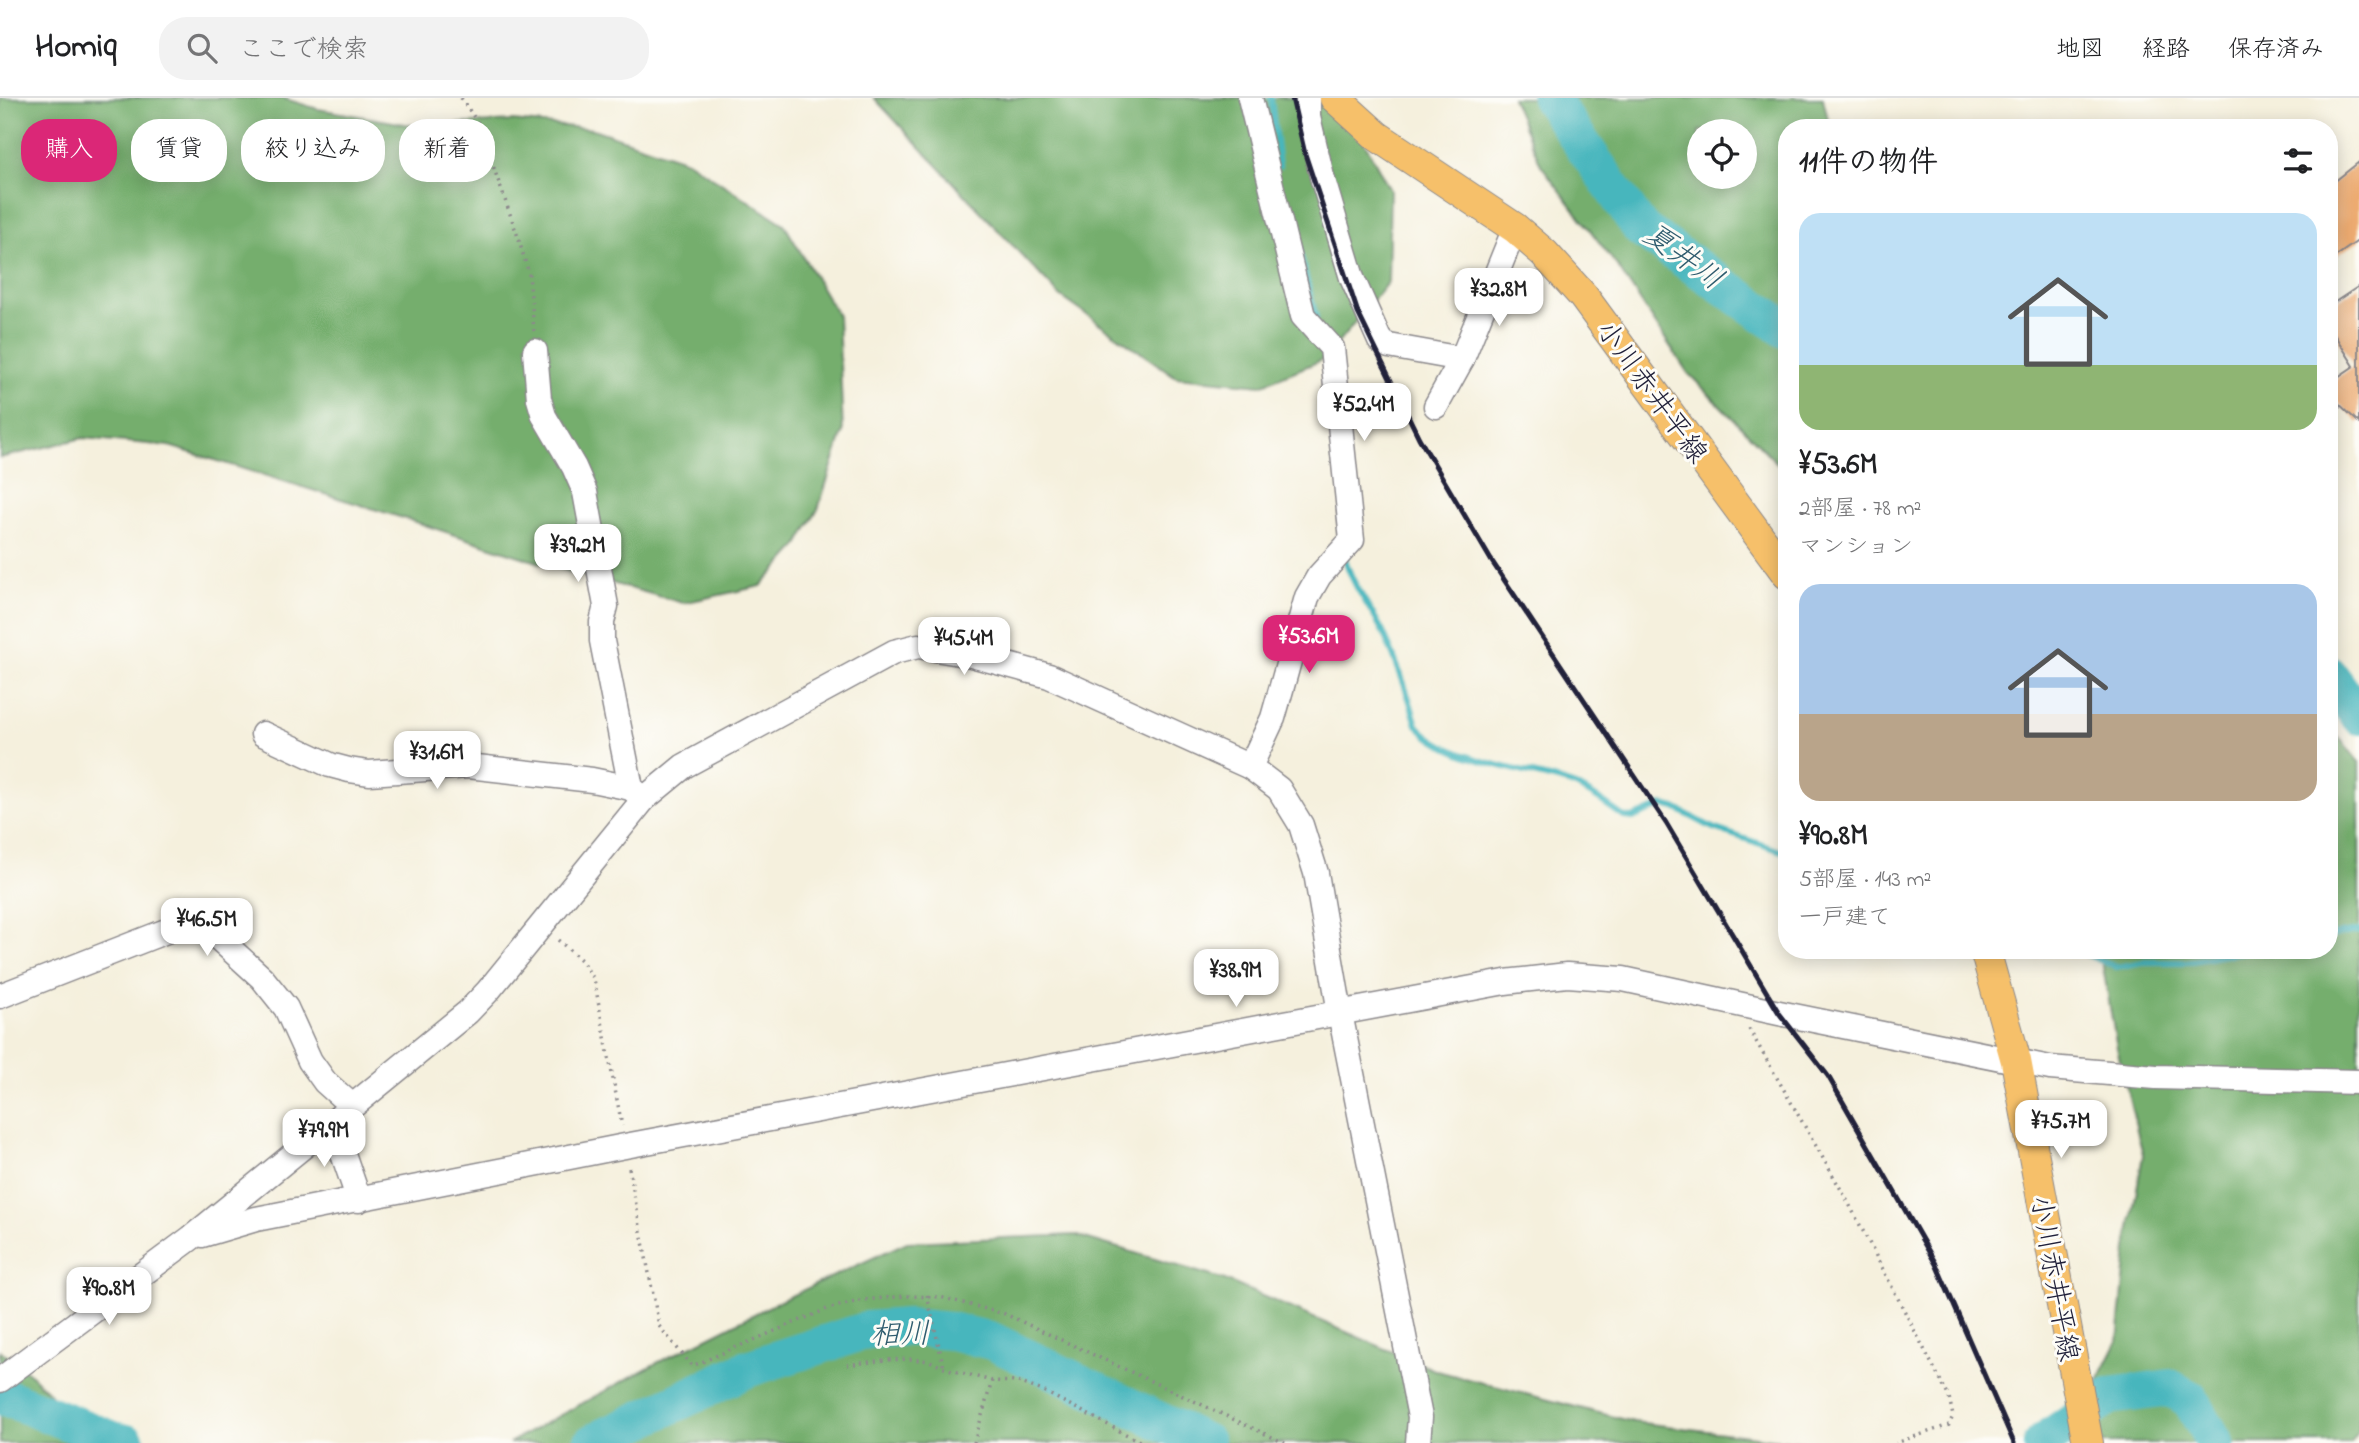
<!DOCTYPE html>
<html lang="ja">
<meta charset="utf-8">
<style>
:root{--surface:#fff;--page:#f2f2f2;--text:#202124;--muted:#757577;--line:#e0e0e0;--accent:#db2777}
body{margin:0;font-family:"Indie Flower","Klee One",sans-serif;background:var(--page);color:var(--text);height:100vh;display:flex;flex-direction:column;font-size:26px;white-space:nowrap}
*{box-sizing:border-box;margin:0}
p{font-size:23px;color:var(--muted)}
.icon{flex:none;width:38px;height:38px;fill:none;stroke:currentColor;stroke-width:2;stroke-linecap:round;stroke-linejoin:round}
.map{position:relative;flex:1;overflow:hidden}
.drawer{position:absolute;left:1778px;top:21px;width:560px;height:840px;display:flex;flex-direction:column;background:var(--surface);border-radius:28px;box-shadow:0 4px 18px #0003}
.drawer>*{flex:none}
.guide{position:absolute;left:21px;top:21px;width:665px;height:63px;display:flex;gap:14px}
.controls{position:absolute;left:1687px;top:21px;display:grid;gap:14px}
.controls a{display:grid;place-items:center;width:70px;height:70px;border-radius:50%;background:var(--surface);box-shadow:0 4px 18px #0003;font-size:35px}
.price{position:absolute;translate:-50% -60px;padding:0 16px;border-radius:14px;background:#fff;color:#222;font-size:23px;line-height:46px;filter:drop-shadow(0 2px 4px #0008)}
.price::after{content:'';position:absolute;left:50%;top:42px;width:21px;height:16px;margin-left:-10px;background:inherit;clip-path:polygon(0 0,100% 0,50% 100%)}
.price.on{background:var(--accent);color:#fff}
ul{padding:0;list-style:none}
li{display:grid;align-content:center;gap:14px;height:371px;padding:0 21px}
li span{display:grid;place-items:center;height:217px;border-radius:21px;color:#555}
li>.icon{margin-inline-start:auto}
span .icon{width:126px;height:126px;fill:#fffc;stroke-width:1}
li b{font-size:30px}
h2{display:flex;justify-content:space-between;align-items:center;height:84px;padding:0 21px;font-size:30px}
.pill{padding:0 24px;border-radius:28px;background:var(--surface);box-shadow:0 4px 18px #0003;font-size:24px;line-height:63px}
.pill.on{background:var(--accent);color:#fff}
header{display:flex;align-items:center;gap:42px;box-sizing:border-box;height:98px;padding:0 35px;background:var(--surface);border-bottom:2px solid var(--line)}
header strong{font-size:33px}
nav{display:flex;gap:38px;margin-inline-start:auto;font-size:24px}
.search{width:490px;height:63px;background:var(--page);display:flex;align-items:center;gap:18px;box-sizing:border-box;padding:0 24px;border-radius:28px;color:var(--muted);font-size:26px}
.map>svg:first-child{display:block}
.forest{fill:#74ae6d;stroke:#4b6854;stroke-width:2;fill-rule:evenodd}
.lines{fill:none;stroke-linecap:round;stroke-linejoin:round}
.stream{stroke:#46b6bd;stroke-width:6}
.river{stroke:#46b6bd;stroke-width:38}
.building{fill:#edab71}
.minor-casing{stroke:#8c898c;stroke-width:27}
.major-casing{stroke:#8c898c;stroke-width:32}
.path{stroke:#8c898c;stroke-width:3.5;stroke-dasharray:2 5;stroke-linecap:butt}
.minor{stroke:#fff;stroke-width:24}
.major{stroke:#f6c06b;stroke-width:30}
.rail{stroke:#22223b;stroke-width:5}
.labels{text-anchor:middle;stroke-width:6;stroke-linejoin:round;paint-order:stroke}
.street-label{font-size:28px;fill:#22223b;stroke:#fdfcf7}
.water-label{font-size:30px;font-style:italic;fill:#305d6f;stroke:#fdfcf7}
</style>
<header>
<strong>Homiq</strong>
<div class="search"><svg class="icon" aria-label="search" viewBox="0 0 24 24"><circle cx="10" cy="10" r="6"/><path d="M15 15l6 6"/></svg>ここで検索</div>
<nav><a>地図</a><a>経路</a><a>保存済み</a></nav>
</header>
<div class="map">
<svg width="2359" height="1345" viewBox="0 0 2359 1345">
<rect width="100%" height="100%" fill="#fdfcf7"/>
<filter id="ink" filterUnits="userSpaceOnUse"><feTurbulence type="fractalNoise" baseFrequency=".0143" numOctaves="2"/><feDisplacementMap in="SourceGraphic" scale="14" xChannelSelector="R" yChannelSelector="G"/><feConvolveMatrix kernelMatrix="1 2 1 2 8 2 1 2 1" color-interpolation-filters="sRGB"/></filter>
<filter id="wash" filterUnits="userSpaceOnUse"><feTurbulence type="fractalNoise" baseFrequency=".00686" numOctaves="4" result="noise"/><feDisplacementMap in="SourceGraphic" scale="28" xChannelSelector="R" yChannelSelector="G"/><feGaussianBlur stdDeviation="1.57" result="paint"/><feColorMatrix in="noise" values="0 0 0 0 0 0 0 0 0 0 0 0 0 0 0 0 0 1.4 0 .05"/><feComposite in="paint" operator="in"/></filter>
<g filter="url(#wash)">
<rect width="100%" height="100%" fill="#f5f0dd"/>
<g class="forest">
<polygon points="0,0 282,0 318,11 416,28 513,23 593,31 687,63 784,126 838,218 843,334 818,411 797,449 761,488 683,505 550,468 403,420 169,348 83,340 0,360"/>
<polygon points="874,0 1337,0 1353,23 1390,92 1388,184 1325,261 1261,287 1176,279 1060,198"/>
<path d="M1512 0H1823L1830 30H1787V375L1688 275 1617 168 1541 67ZM1699 33H1745V79H1699Z"/>
<polygon points="2329,631 2341,642 2359,664 2359,1332 2350,1345 2042,1345 2081,1316 2118,1243 2128,1141 2143,1057 2117,950 2100,852 2329,852"/>
<polygon points="1075,1137 1225,1182 1437,1273 1634,1324 1806,1345 509,1345 653,1267 780,1203 907,1144"/>
<polygon points="0,1252 32,1278 100,1345 0,1345"/>
</g>
<g class="lines">
<g class="stream">
<polyline points="1271,0 1279,68"/>
<polyline points="1297,143 1316,220"/>
<path d="M1345 460C1352 488 1370 508 1383 534 1397 564 1408 595 1417 627 1449 665 1528 671 1573 687 1591 694 1608 708 1624 719L1633 720 1663 707 1675 710 1713 730 1787 755"/>
<polyline points="2329,838 2359,833"/>
<polyline points="2076,852 2116,869 2143,864 2187,864 2253,852"/>
<polyline points="112,1345 113,1342"/>
</g>
<g class="river">
<polyline points="1550,0 1641,131 1787,232"/>
<polyline points="2329,577 2359,618"/>
<polyline points="0,1297 113,1342 127,1345"/>
<polyline points="592,1345 747,1271 868,1232 907,1229 950,1233 992,1243 1206,1345"/>
<polyline points="2042,1345 2109,1298 2170,1290 2190,1301 2215,1345"/>
</g>
</g>
<g id="blocks">
<g class="building">
<polygon points="2359,64 2359,142 2329,163 2329,88"/>
<polygon points="2359,188 2359,325 2329,296 2329,285 2354,268 2329,228 2329,208"/>
</g>
</g>
</g>
<g filter="url(#ink)">
<use href="#blocks" fill-opacity="0" stroke="#8c898c" stroke-width="2"/>
<g class="lines">
<defs>
<g id="minor">
<polyline points="1308,0 1308,19 1322,79 1352,180 1380,243 1389,248 1462,261"/>
<polyline points="535,253 539,301 544,318 574,369 585,394 606,508 602,524 602,543 631,690 644,701"/>
<polyline points="1436,308 1462,261 1515,130"/>
<polyline points="263,636 330,667 349,672 369,675 468,668 592,682 631,690"/>
<polyline points="1250,669 1273,620 1307,499 1319,478 1352,442 1332,250 1303,218 1250,0"/>
<polyline points="0,898 174,830 195,829 216,838 262,880 286,910 310,963 325,984 352,1008"/>
<polyline points="332,1024 359,1102"/>
<polyline points="202,1137 256,1121 625,1048 1505,884 1567,877 1623,881 1779,915 2050,970 2156,979 2359,984"/>
<polyline points="0,1282 191,1140 468,914 488,893 644,701 684,668 894,554 918,548 971,557 1049,578 1250,669 1279,691 1301,727 1316,775 1340,915 1420,1319 1418,1345"/>
</g>
<g id="major">
<polyline points="1335,0 1377,38 1515,130 1544,155 1583,198 1787,476"/>
<polyline points="1985,852 2016,963 2088,1345"/>
</g>
</defs>
<use href="#minor" class="minor-casing"/>
<use href="#major" class="major-casing"/>
<g class="path">
<polyline points="461,0 478,25 517,136 529,176 534,233"/>
<polyline points="558,842 581,862 594,881 622,1028"/>
<polyline points="1749,931 1847,1102 1949,1299 1953,1318 1949,1327 1896,1345"/>
<polyline points="629,1070 659,1228 692,1268 827,1211 863,1202 906,1198 940,1199 1005,1216 1285,1345"/>
<polyline points="927,1197 944,1270"/>
<polyline points="847,1267 884,1262 910,1261 930,1263 944,1270 992,1283 1018,1284 1043,1293 1143,1345"/>
<polyline points="974,1345 992,1283"/>
</g>
<use href="#minor" class="minor"/>
<use href="#major" class="major"/>
<polyline class="rail" points="1292,0 1305,56 1358,215 1419,340 1491,462 1666,725 1779,915 1828,978 1936,1166 2014,1345"/>
</g>
</g>
<g class="labels">
<g class="street-label">
<text transform="translate(1653 293) rotate(54)" y="10">小川赤井平線</text>
<text transform="translate(2056 1180) rotate(80)" y="10">小川赤井平線</text>
</g>
<g class="water-label">
<text transform="translate(1684 158) rotate(36)" y="10">夏井川</text>
<text transform="translate(900 1235) rotate(-1)" y="10">相川</text>
</g>
</g>
</svg>
<div class="controls">
<a><svg class="icon" aria-label="locate" viewBox="0 0 24 24"><circle cx="12" cy="12" r="6"/><path d="M12 2v4M12 18v4M2 12h4M18 12h4"/></svg></a>
</div>
<b class="price" style="left:1499px;top:230px">¥32.8M</b>
<b class="price" style="left:1364px;top:345px">¥52.4M</b>
<b class="price" style="left:578px;top:486px">¥39.2M</b>
<b class="price on" style="left:1309px;top:577px">¥53.6M</b>
<b class="price" style="left:964px;top:579px">¥45.4M</b>
<b class="price" style="left:437px;top:693px">¥31.6M</b>
<b class="price" style="left:207px;top:860px">¥46.5M</b>
<b class="price" style="left:1236px;top:911px">¥38.9M</b>
<b class="price" style="left:2061px;top:1062px">¥75.7M</b>
<b class="price" style="left:324px;top:1071px">¥79.9M</b>
<b class="price" style="left:109px;top:1229px">¥90.8M</b>
<div class="guide">
<a class="pill on">購入</a>
<a class="pill">賃貸</a>
<a class="pill">絞り込み</a>
<a class="pill">新着</a>
</div>
<section class="drawer">
<h2>11件の物件<svg class="icon" aria-label="filters" viewBox="0 0 24 24"><path d="M4 7h16M4 17h16"/><circle cx="9" cy="7" r="2"/><circle cx="15" cy="17" r="2"/></svg></h2>
<ul>
<li><span style="background:linear-gradient(#bfe0f5 70%,#8fb573 0)"><svg class="icon" aria-label="home" viewBox="0 0 24 24"><path d="M3 11l9-7 9 7M6 9v11h12V9"/></svg></span><div><b>¥53.6M</b><p>2部屋 · 78 m²</p><p>マンション</p></div></li>
<li><span style="background:linear-gradient(#a9c7e8 60%,#b9a48a 0)"><svg class="icon" aria-label="home" viewBox="0 0 24 24"><path d="M3 11l9-7 9 7M6 9v11h12V9"/></svg></span><div><b>¥90.8M</b><p>5部屋 · 143 m²</p><p>一戸建て</p></div></li>
</ul>
</section>
</div>
